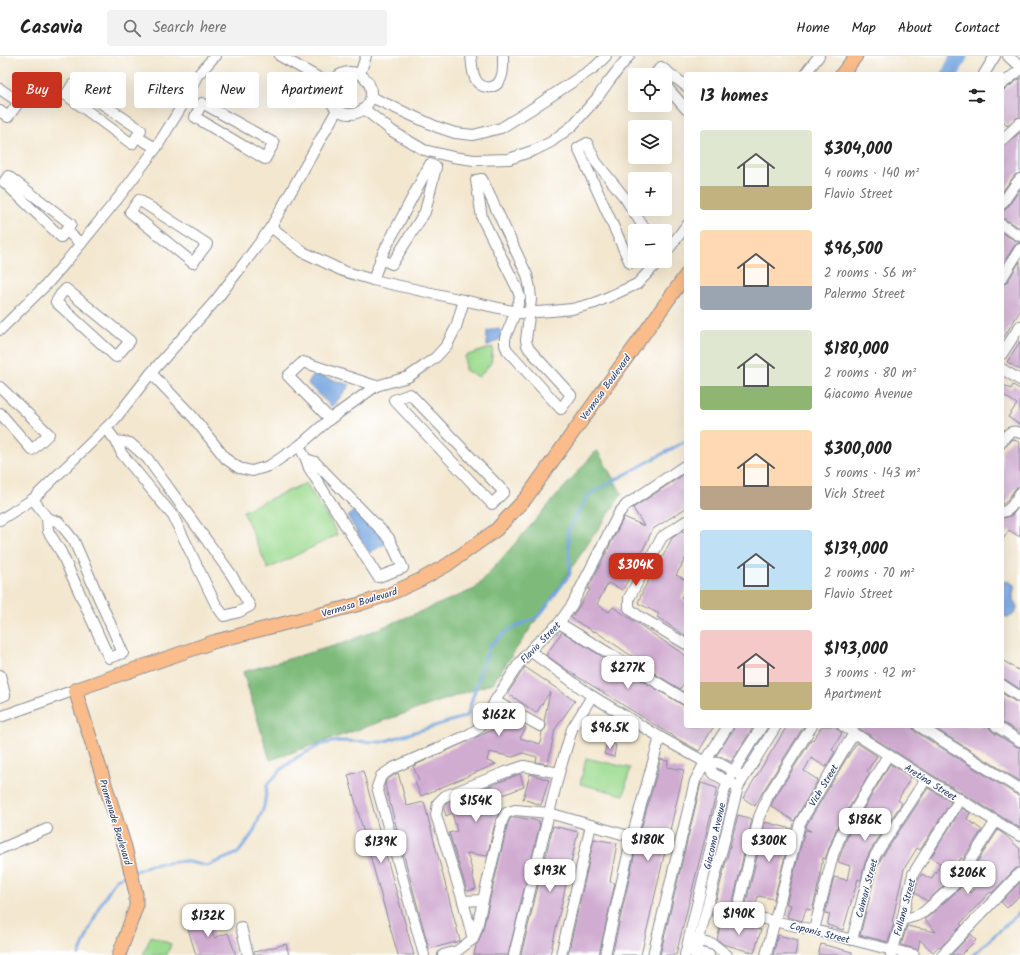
<!DOCTYPE html>
<meta charset="utf-8">
<style>
:root{--surface:#fff;--page:#f2f2f2;--text:#222;--muted:#767676;--line:#e0e0e0;--accent:#c8321e}
body{margin:0;font-family:Kalam,sans-serif;background:var(--page);color:var(--text);height:100vh;display:flex;flex-direction:column;font-size:15px;white-space:nowrap}
*{box-sizing:border-box;margin:0}
p{font-size:13px;color:var(--muted)}
.icon{flex:none;width:22px;height:22px;fill:none;stroke:currentColor;stroke-width:2;stroke-linecap:round;stroke-linejoin:round}
.map{position:relative;flex:1;overflow:hidden}
.panel{position:absolute;left:684px;top:16px;width:320px;height:656px;display:flex;flex-direction:column;background:var(--surface);border-radius:4px;box-shadow:0 4px 16px #0002}
.panel>*{flex:none}
.guide{position:absolute;left:12px;top:16px;width:380px;height:36px;display:flex;gap:8px}
.buttons{position:absolute;left:628px;top:12px;display:grid;gap:8px}
.buttons a{display:grid;place-items:center;width:44px;height:44px;border-radius:4px;background:var(--surface);box-shadow:0 4px 16px #0002;font-size:20px}
.price{position:absolute;translate:-50% -34px;padding:0 9px;border-radius:8px;background:#fff;color:#222;font-size:13px;line-height:26px;filter:drop-shadow(0 1px 2px #0008)}
.price::after{content:'';position:absolute;left:50%;top:24px;width:12px;height:9px;margin-left:-6px;background:inherit;clip-path:polygon(0 0,100% 0,50% 100%)}
.price.current{background:var(--accent);color:#fff}
ul{padding:0;list-style:none}
li{display:flex;align-items:center;gap:12px;height:100px;padding:0 16px}
li span{display:grid;place-items:center;flex:none;width:112px;height:80px;border-radius:4px;color:#555}
li>.icon{margin-inline-start:auto}
span .icon{width:48px;height:48px;fill:#fffc;stroke-width:1}
li b{font-size:17px}
h2{display:flex;justify-content:space-between;align-items:center;height:48px;padding:0 16px;font-size:17px}
.tag{padding:0 14px;border-radius:4px;background:var(--surface);box-shadow:0 4px 16px #0002;font-size:14px;line-height:36px}
.tag.current{background:var(--accent);color:#fff}
header{display:flex;align-items:center;gap:24px;box-sizing:border-box;height:56px;padding:0 20px;background:var(--surface);border-bottom:1px solid var(--line)}
header strong{font-size:19px}
nav{display:flex;gap:22px;margin-inline-start:auto;font-size:14px}
.search{width:280px;height:36px;background:var(--page);display:flex;align-items:center;gap:10px;box-sizing:border-box;padding:0 14px;border-radius:4px;color:var(--muted);font-size:15px}
.map>svg:first-child{display:block}
.green{fill:#9ddb90;stroke:#5c8577}
.forest{fill:#7ebb7a;stroke:#4c756c}
.water{fill:#74a5df;stroke:#486a9e}
.lines{fill:none;stroke-linecap:round;stroke-linejoin:round}
.stream{stroke:#74a5df;stroke-width:3}
.river{stroke:#74a5df;stroke-width:17}
.building{fill:#d0acd1}
.minor-casing{stroke:#878b96;stroke-width:12}
.major-casing{stroke:#878b96;stroke-width:15}
.minor{stroke:#fff;stroke-width:10}
.major{stroke:#f9bc8a;stroke-width:13}
.labels{text-anchor:middle;stroke-width:3;stroke-linejoin:round;paint-order:stroke}
.street-label{font-size:10px;fill:#1b2f5e;stroke:#fff}
</style>
<header>
<strong>Casavia</strong>
<div class="search"><svg class="icon" aria-label="search" viewBox="0 0 24 24"><circle cx="10" cy="10" r="6"/><path d="M15 15l6 6"/></svg>Search here</div>
<nav><a>Home</a><a>Map</a><a>About</a><a>Contact</a></nav>
</header>
<div class="map">
<svg width="1020" height="899" viewBox="0 0 1020 899">
<rect width="100%" height="100%" fill="#fff"/>
<filter id="ink" filterUnits="userSpaceOnUse"><feTurbulence type="fractalNoise" baseFrequency=".025" numOctaves="2"/><feDisplacementMap in="SourceGraphic" scale="8" xChannelSelector="R" yChannelSelector="G"/><feConvolveMatrix kernelMatrix="1 2 1 2 8 2 1 2 1" color-interpolation-filters="sRGB"/></filter>
<filter id="wash" filterUnits="userSpaceOnUse"><feTurbulence type="fractalNoise" baseFrequency=".012" numOctaves="4" result="noise"/><feDisplacementMap in="SourceGraphic" scale="16" xChannelSelector="R" yChannelSelector="G"/><feGaussianBlur stdDeviation="0.9" result="paint"/><feColorMatrix in="noise" values="0 0 0 0 0 0 0 0 0 0 0 0 0 0 0 0 0 1.4 0 .05"/><feComposite in="paint" operator="in"/></filter>
<g filter="url(#wash)">
<rect width="100%" height="100%" fill="#f3e7cf"/>
<g class="green">
<polygon points="493,291 491,307 479,321 465,314 465,300"/>
<polygon points="306,427 336,475 337,479 268,513 243,455"/>
<polygon points="586,702 630,712 624,739 580,728"/>
<polygon points="151,880 171,888 167,899 143,899"/>
</g>
<polygon class="forest" points="597,394 622,438 493,627 270,704 243,616 344,587 475,533"/>
<g class="water">
<polygon points="498,272 505,280 487,290 487,275"/>
<polygon points="314,318 350,329 332,351 308,328"/>
<polygon points="357,451 390,485 369,497 348,461"/>
<path d="M1004 525 1010 526 1014 529C1015 534 1012 538 1013 542 1014 545 1016 548 1017 551 1015 559 1010 564 1002 559V527Z"/>
</g>
<g class="lines">
<g class="stream">
<polyline points="134,816 150,809 184,805 207,810 238,797 253,777 264,751 267,729 283,712 299,700 323,688 338,685 382,686 467,660 483,608 490,589 509,574 539,560 570,518 568,475 588,439 686,385"/>
<polyline points="79,899 99,851 116,823 127,819"/>
<polyline points="973,899 1020,856"/>
</g>
<polyline class="river" points="950,18 959,0"/>
</g>
<g id="blocks">
<g class="building">
<polygon points="1020,22 1020,61 1016,62 1007,70 1002,63 1002,34 1006,33"/>
<polygon points="1020,76 1020,117 1015,119 1002,136 1002,90 1006,89"/>
<polygon points="1020,133 1020,172 1005,163 1002,163 1002,154 1005,154 1007,152"/>
<polygon points="1002,177 1020,187 1017,188 1014,190 1002,210"/>
<polygon points="1020,205 1020,255 1002,284 1002,228 1005,228 1008,225"/>
<polygon points="1020,285 1020,314 1007,306"/>
<polygon points="1002,328 1011,333 1013,329 1020,333 1020,369 1008,361 1017,348 1002,338"/>
<polygon points="1013,383 1020,387 1020,431 1017,431 1015,433 1007,445 1002,449 1002,394"/>
<polygon points="686,417 686,452 653,473 623,534 608,527 597,548 609,556 613,551 686,600 686,624 680,633 654,617 655,616 595,575 594,576 571,562 590,534 588,533 624,461 644,470 633,452"/>
<polygon points="1020,450 1020,481 1009,474 1002,485 1002,462 1007,461 1012,459"/>
<polygon points="682,475 686,477 686,502 676,519 686,524 686,532 681,542 686,545 686,580 657,561 659,558 638,547 643,534 660,506 672,482"/>
<polygon points="562,576 686,651 686,670 714,670 699,695 676,682 567,614 546,599"/>
<polygon points="1002,604 1020,615 1020,633 1006,624 1002,623"/>
<polygon points="525,611 575,645 555,673 548,708 536,706 537,701 523,697 513,701 489,696 487,705 496,708 421,740 415,726 419,724 413,710 499,671 492,666 499,655 526,672 520,682 540,688 542,676 545,673 546,670 546,667 544,665 550,636 536,657 508,637"/>
<polygon points="1002,637 1016,646 1020,647 1020,677 1002,666"/>
<polygon points="734,670 754,670 731,706 722,701 716,700 733,674"/>
<polygon points="787,670 804,670 762,737 755,750 743,742"/>
<polygon points="822,670 837,670 837,673 842,677 832,694 835,696 826,711 811,702 804,715 818,724 794,765 771,750 774,743 812,683 813,684"/>
<polygon points="855,670 913,670 913,673 916,676 1017,739 1020,739 1020,772 929,717"/>
<polygon points="931,670 989,670 990,673 993,676 1017,691 1020,691 1020,725"/>
<polygon points="607,687 616,689 614,701 604,698"/>
<polygon points="857,687 877,700 867,715 870,717 836,773 825,803 823,802 820,818 821,818 812,854 806,853 802,865 787,861 791,849 786,848 805,774 811,775 805,772 806,770 846,703"/>
<polygon points="661,703 668,705 667,711 684,714 641,899 612,899 638,783"/>
<polygon points="890,708 911,721 898,744 902,747 870,795 865,807 861,824 858,823 843,874 827,869 830,858 825,857 834,821 847,824 850,810 838,806 848,779"/>
<polygon points="363,715 383,788 414,899 398,899 384,850 348,719"/>
<polygon points="398,717 407,750 424,746 460,885 429,893 385,729 386,724"/>
<polygon points="520,718 524,731 494,742 492,755 499,757 496,763 487,800 467,797 473,817 472,817 476,833 467,835 449,777 457,775 452,757 446,760 444,753 444,750 449,746"/>
<polygon points="530,718 549,724 541,749 523,743"/>
<polygon points="701,727 717,732 714,746 676,899 660,899"/>
<polygon points="928,732 951,746 920,794 917,792 904,813 892,866 894,867 888,886 860,879 877,811 882,801"/>
<polygon points="962,752 970,757 967,763 982,774 963,803 961,802 951,818 953,819 950,824 927,845 915,837 918,824 922,818 931,823 941,808 931,801"/>
<polygon points="738,759 752,763 732,850 728,849 724,863 712,860"/>
<polygon points="516,761 539,765 539,768 540,768 508,899 474,899 476,889 479,885 483,873 508,767 511,762"/>
<polygon points="765,766 792,773 774,843 758,840 754,854 745,852"/>
<polygon points="553,770 578,776 550,899 521,899"/>
<polygon points="998,774 1005,779 1020,793 1020,811 1015,813 992,837 990,836 960,868 962,869 941,891 939,890 933,896 920,884 918,894 901,889 907,870 936,876 924,863 928,861 959,833 962,829 970,837 987,819 974,811"/>
<polygon points="594,783 617,787 610,826 615,827 599,899 568,899"/>
<polygon points="1020,826 1020,839 1007,852 1001,846"/>
<polygon points="207,856 214,882 228,877 236,899 196,899 185,863"/>
<polygon points="722,864 761,874 754,897 723,888 717,883"/>
<polygon points="971,878 976,884 961,899 951,899"/>
<polygon points="778,879 798,884 795,899 773,899"/>
<polygon points="286,888 289,899 254,899 254,896"/>
<polygon points="821,888 852,896 852,899 818,899"/>
</g>
</g>
</g>
<g filter="url(#ink)">
<use href="#blocks" fill-opacity="0" stroke="#878b96" stroke-width="1"/>
<g class="lines">
<defs>
<g id="minor">
<polyline points="280,0 330,28"/>
<path d="M471 0C472 7 472 16 475 22 480 34 496 35 501 22 504 15 503 7 503 0"/>
<path d="M1008 0C1011 3 1015 8 1020 8"/>
<circle cx="350" cy="37" r="21"/>
<polyline points="360,18 366,0"/>
<polyline points="805,18 819,0"/>
<polyline points="984,18 995,0"/>
<polyline points="656,19 655,18 661,11 686,30"/>
<polygon points="73,28 141,74 132,88 66,39"/>
<polyline points="1002,28 1020,14"/>
<polyline points="665,29 686,53"/>
<polyline points="0,33 19,46 8,61 0,55"/>
<polyline points="371,41 437,71 455,77 473,79 501,72 530,54 595,11 606,0"/>
<polygon points="202,47 274,87 265,103 195,61"/>
<polyline points="364,53 392,75 424,94 453,101 474,104 509,103 535,94 551,86 572,70 597,42 609,25 629,0"/>
<polyline points="137,81 156,92"/>
<polyline points="1002,84 1020,67"/>
<polygon points="8,120 71,168 61,181 4,126"/>
<polygon points="482,123 527,219 530,232 531,244 526,284 527,289 529,293 571,339 561,353 507,294 505,289 505,282 516,255 520,241 517,232 482,162 476,124"/>
<polygon points="139,144 207,188 193,207 130,156"/>
<polyline points="1002,148 1015,129 1020,123"/>
<polyline points="1002,169 1020,180"/>
<polyline points="271,171 303,196 343,215 373,224 521,257 552,255 572,253 595,247 637,228 659,205"/>
<polyline points="66,174 81,188"/>
<polyline points="665,198 686,170"/>
<polyline points="635,203 630,207 578,92 587,87 596,106 625,142 646,175"/>
<polyline points="1002,222 1020,193"/>
<polyline points="373,224 384,195 430,108 436,111 425,156 392,208 380,203"/>
<polygon points="66,233 130,285 116,301 56,246 61,238"/>
<polyline points="0,274 47,228 66,206 119,141 156,92 185,45 197,20 214,1 216,0"/>
<polyline points="1002,298 1020,270"/>
<polyline points="1002,313 1020,324"/>
<polyline points="151,317 193,361 226,403 239,412 252,415 269,410 299,390 330,363 376,330"/>
<polyline points="0,331 49,378 32,394 0,357"/>
<polygon points="410,338 504,436 492,448 394,344"/>
<polyline points="330,363 288,320 303,306 376,330 408,321 424,310 436,301 447,289 456,271 464,244"/>
<polyline points="106,372 116,385 122,398 173,460 216,549 224,560 239,556 250,550 231,518 147,402 130,387 116,385"/>
<path d="M1002 385C1007 378 1011 373 1020 377"/>
<polyline points="299,390 306,403 309,412 378,521 403,512 389,482 315,406 306,403"/>
<polyline points="33,443 47,462 48,475 61,496 109,602 123,597 74,485 59,466 47,462"/>
<path d="M1002 456C1011 455 1015 445 1020 437"/>
<polyline points="0,464 33,443 106,372 115,363 151,317 216,244 255,193 271,171 337,54"/>
<polyline points="686,465 662,481 629,542 629,552 637,559 686,588"/>
<polyline points="559,567 686,644"/>
<polyline points="530,595 592,640 660,681 705,706 719,707 744,721"/>
<polyline points="0,619 5,639 0,641"/>
<polyline points="1002,629 1020,641"/>
<polyline points="495,645 540,670"/>
<polyline points="0,661 75,634"/>
<polyline points="812,670 768,740 759,761 737,857 814,874 892,894 914,899"/>
<polyline points="843,670 926,723 1020,780"/>
<polyline points="919,670 1020,733"/>
<polyline points="996,670 1020,685"/>
<polyline points="705,706 714,718 734,729"/>
<polyline points="0,793 47,773"/>
<polyline points="463,845 483,844"/>
<polyline points="902,864 916,860 924,856 955,828 996,765"/>
<polyline points="241,871 248,899"/>
<polyline points="814,874 833,799 842,776 888,699"/>
<polyline points="473,883 463,845 436,759 438,747 445,740 506,716 524,710 559,717"/>
<polyline points="693,883 714,889 727,899"/>
<polyline points="852,884 871,809 876,798 926,723"/>
<polyline points="690,894 709,899"/>
<polyline points="424,899 377,731 381,720 393,712 468,679 479,672 485,664 495,645 518,609 535,589 559,567 572,549 619,457 626,449 686,409"/>
<polyline points="443,899 457,895 473,883 477,872 483,844 502,765 506,757 515,754 549,757 632,781"/>
<polyline points="514,899 559,717 572,673 592,640"/>
<polyline points="561,899 591,769"/>
<polyline points="605,899 632,781 660,681"/>
<polyline points="653,899 695,725 705,706 728,670"/>
<path d="M685 899 724 736C733 712 749 691 762 670"/>
<polyline points="695,899 738,731 776,670"/>
<polyline points="766,899 800,767 854,677"/>
<polyline points="891,899 902,864 913,818 960,743"/>
<polyline points="942,899 1020,817"/>
</g>
<g id="major">
<polyline points="842,18 856,0"/>
<polyline points="119,899 136,851 136,838 125,791 75,634 216,585 360,548 390,538 420,524 447,509 496,474 526,442 686,219"/>
</g>
</defs>
<use href="#minor" class="minor-casing"/>
<use href="#major" class="major-casing"/>
<use href="#minor" class="minor"/>
<use href="#major" class="major"/>
</g>
</g>
<g class="labels">
<g class="street-label">
<text transform="translate(605 331) rotate(-54)" y="4">Vermosa Boulevard</text>
<text transform="translate(359 546) rotate(-17)" y="4">Vermosa Boulevard</text>
<text transform="translate(540 586) rotate(-46)" y="4">Flavio Street</text>
<text transform="translate(931 726) rotate(32)" y="4">Aretina Street</text>
<text transform="translate(823 729) rotate(-59)" y="4">Vich Street</text>
<text transform="translate(116 766) rotate(73)" y="4">Promenade Boulevard</text>
<text transform="translate(714 780) rotate(-77)" y="4">Giacomo Avenue</text>
<text transform="translate(866 832) rotate(-75)" y="4">Caimari Street</text>
<text transform="translate(904 851) rotate(-75)" y="4">Fullana Street</text>
<text transform="translate(820 876) rotate(14)" y="4">Coponis Street</text>
</g>
</g>
</svg>
<div class="buttons">
<a><svg class="icon" aria-label="locate" viewBox="0 0 24 24"><circle cx="12" cy="12" r="6"/><path d="M12 2v4M12 18v4M2 12h4M18 12h4"/></svg></a>
<a><svg class="icon" aria-label="layers" viewBox="0 0 24 24"><path d="M12 4l9 5-9 5-9-5zM3 14l9 5 9-5"/></svg></a>
<a>+</a>
<a>−</a>
</div>
<b class="price current" style="left:636px;top:531px">$304K</b>
<b class="price" style="left:628px;top:634px">$277K</b>
<b class="price" style="left:499px;top:681px">$162K</b>
<b class="price" style="left:610px;top:694px">$96.5K</b>
<b class="price" style="left:476px;top:767px">$154K</b>
<b class="price" style="left:865px;top:786px">$186K</b>
<b class="price" style="left:648px;top:806px">$180K</b>
<b class="price" style="left:769px;top:807px">$300K</b>
<b class="price" style="left:381px;top:808px">$139K</b>
<b class="price" style="left:550px;top:837px">$193K</b>
<b class="price" style="left:968px;top:839px">$206K</b>
<b class="price" style="left:739px;top:880px">$190K</b>
<b class="price" style="left:208px;top:882px">$132K</b>
<div class="guide">
<a class="tag current">Buy</a>
<a class="tag">Rent</a>
<a class="tag">Filters</a>
<a class="tag">New</a>
<a class="tag">Apartment</a>
</div>
<section class="panel">
<h2>13 homes<svg class="icon" aria-label="filters" viewBox="0 0 24 24"><path d="M4 7h16M4 17h16"/><circle cx="9" cy="7" r="2"/><circle cx="15" cy="17" r="2"/></svg></h2>
<ul>
<li><span style="background:linear-gradient(#dfe7d0 70%,#c2b280 0)"><svg class="icon" aria-label="home" viewBox="0 0 24 24"><path d="M3 11l9-7 9 7M6 9v11h12V9"/></svg></span><div><b>$304,000</b><p>4 rooms · 140 m²</p><p>Flavio Street</p></div></li>
<li><span style="background:linear-gradient(#ffd9b3 70%,#9aa5b1 0)"><svg class="icon" aria-label="home" viewBox="0 0 24 24"><path d="M3 11l9-7 9 7M6 9v11h12V9"/></svg></span><div><b>$96,500</b><p>2 rooms · 56 m²</p><p>Palermo Street</p></div></li>
<li><span style="background:linear-gradient(#dfe7d0 70%,#8fb573 0)"><svg class="icon" aria-label="home" viewBox="0 0 24 24"><path d="M3 11l9-7 9 7M6 9v11h12V9"/></svg></span><div><b>$180,000</b><p>2 rooms · 80 m²</p><p>Giacomo Avenue</p></div></li>
<li><span style="background:linear-gradient(#ffd9b3 70%,#b9a48a 0)"><svg class="icon" aria-label="home" viewBox="0 0 24 24"><path d="M3 11l9-7 9 7M6 9v11h12V9"/></svg></span><div><b>$300,000</b><p>5 rooms · 143 m²</p><p>Vich Street</p></div></li>
<li><span style="background:linear-gradient(#bfe0f5 75%,#c2b280 0)"><svg class="icon" aria-label="home" viewBox="0 0 24 24"><path d="M3 11l9-7 9 7M6 9v11h12V9"/></svg></span><div><b>$139,000</b><p>2 rooms · 70 m²</p><p>Flavio Street</p></div></li>
<li><span style="background:linear-gradient(#f6c9c9 65%,#c2b280 0)"><svg class="icon" aria-label="home" viewBox="0 0 24 24"><path d="M3 11l9-7 9 7M6 9v11h12V9"/></svg></span><div><b>$193,000</b><p>3 rooms · 92 m²</p><p>Apartment</p></div></li>
</ul>
</section>
</div>
